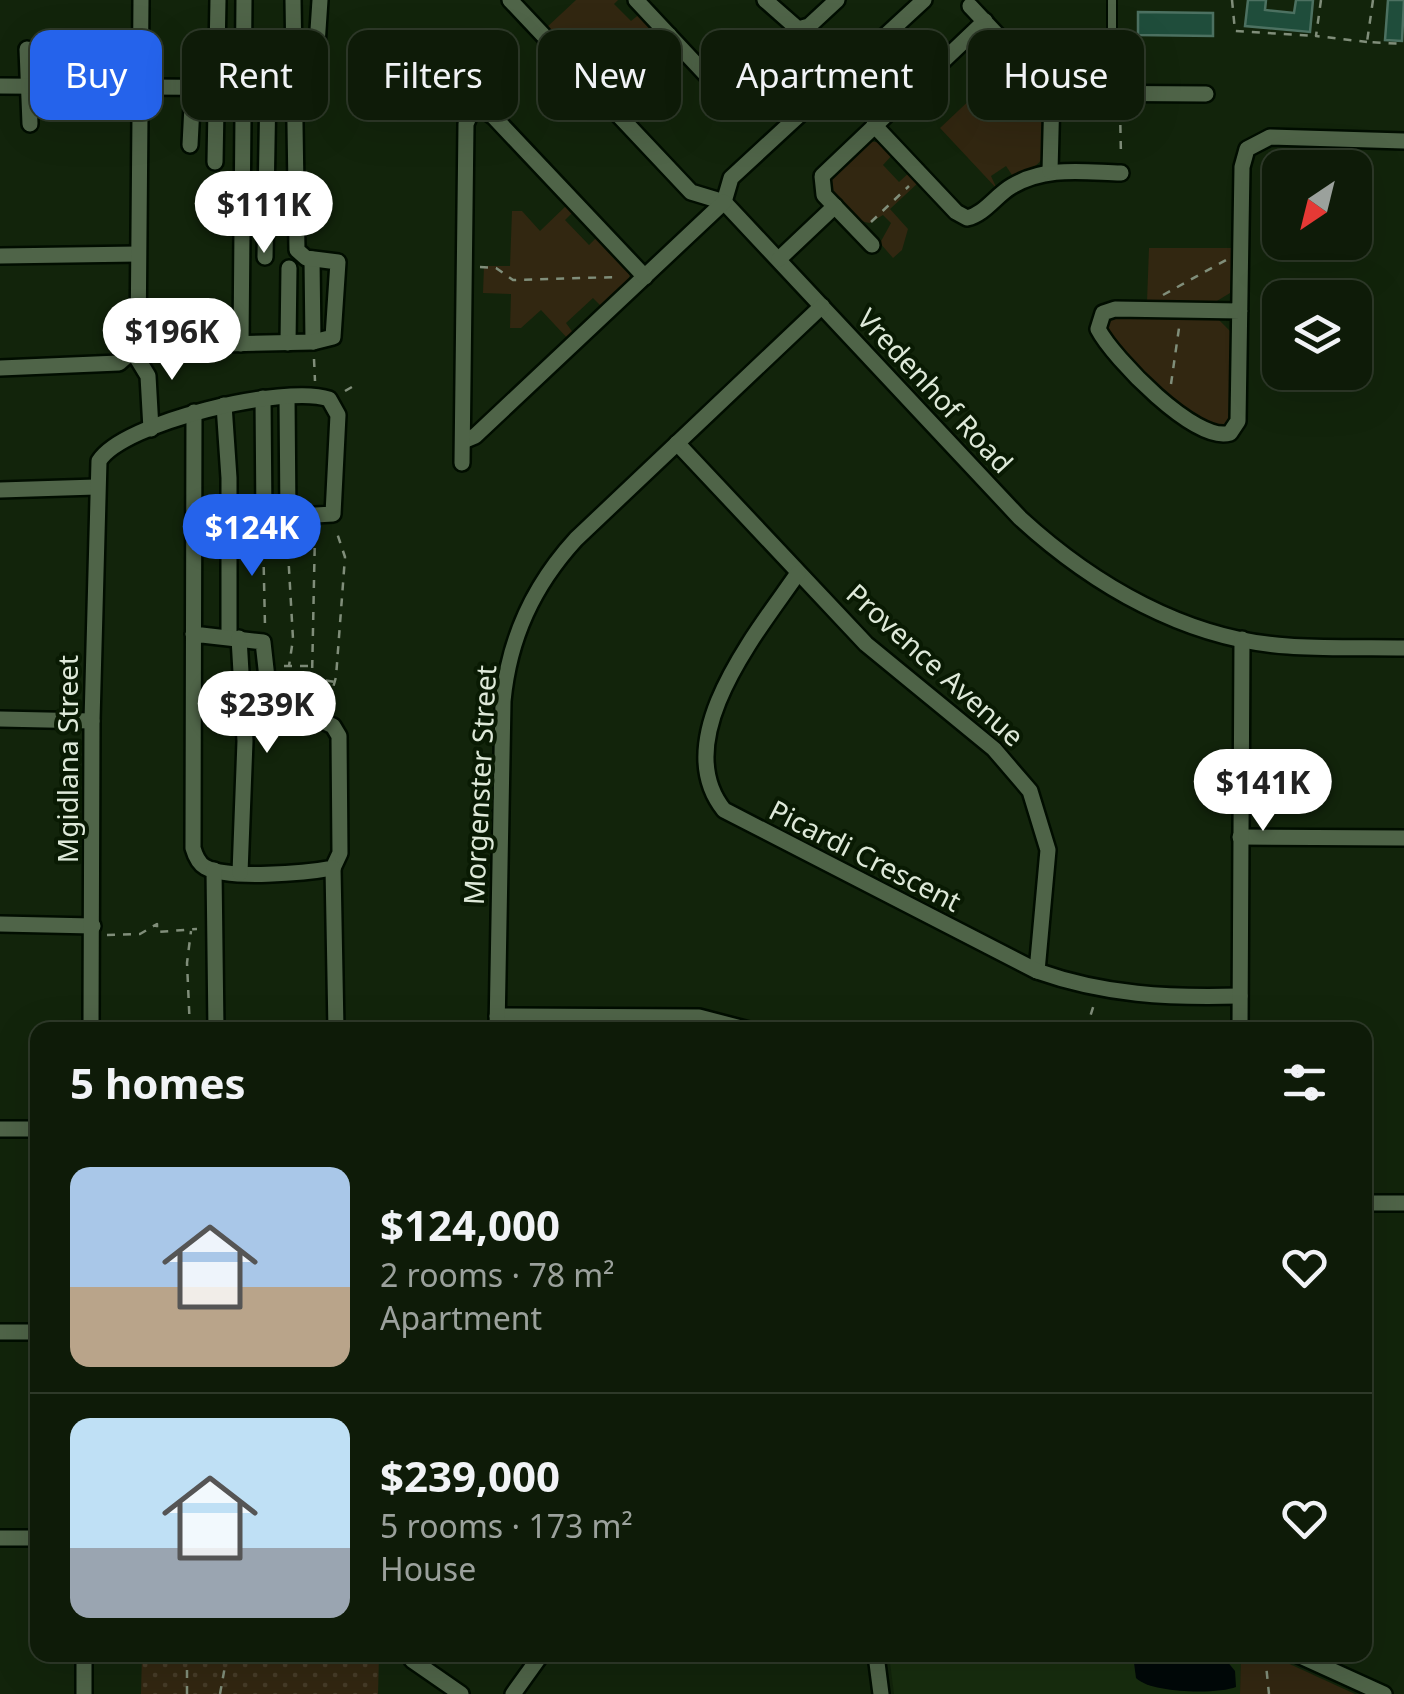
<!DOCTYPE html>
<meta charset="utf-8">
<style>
:root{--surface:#0e1b08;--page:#1c2816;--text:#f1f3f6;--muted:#9ba19c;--line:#2e3929;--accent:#2563eb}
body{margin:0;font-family:"Noto Sans",sans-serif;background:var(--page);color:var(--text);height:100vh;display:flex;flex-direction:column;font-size:38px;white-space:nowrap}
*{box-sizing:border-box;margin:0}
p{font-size:32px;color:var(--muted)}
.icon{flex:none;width:55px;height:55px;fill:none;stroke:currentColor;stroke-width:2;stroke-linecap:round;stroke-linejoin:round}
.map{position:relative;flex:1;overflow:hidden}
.sheet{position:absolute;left:30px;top:1022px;width:1342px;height:640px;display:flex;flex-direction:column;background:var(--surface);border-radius:20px;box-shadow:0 10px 40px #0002,0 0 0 2px var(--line)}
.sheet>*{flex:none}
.guide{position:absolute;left:30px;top:30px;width:1345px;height:90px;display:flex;gap:20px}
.needle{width:65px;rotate:215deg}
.buttons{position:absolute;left:1262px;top:150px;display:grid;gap:20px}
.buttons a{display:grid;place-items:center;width:110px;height:110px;border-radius:20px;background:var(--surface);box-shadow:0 10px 40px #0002,0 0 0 2px var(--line);font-size:50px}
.price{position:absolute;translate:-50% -85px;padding:0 22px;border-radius:35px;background:#fff;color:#222;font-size:32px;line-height:65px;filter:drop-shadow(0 2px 5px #0008)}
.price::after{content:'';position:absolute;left:50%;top:60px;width:30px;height:22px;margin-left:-15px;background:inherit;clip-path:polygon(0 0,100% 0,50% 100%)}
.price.current{background:var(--accent);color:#fff}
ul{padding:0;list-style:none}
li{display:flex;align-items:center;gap:30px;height:250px;padding:0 40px}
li+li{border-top:2px solid var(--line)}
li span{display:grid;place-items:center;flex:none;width:280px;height:200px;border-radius:20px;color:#555}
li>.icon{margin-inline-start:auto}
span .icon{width:120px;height:120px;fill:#fffc;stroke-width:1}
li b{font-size:42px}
h2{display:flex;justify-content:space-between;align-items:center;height:120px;padding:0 40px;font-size:42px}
.chip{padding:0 35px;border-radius:20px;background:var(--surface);box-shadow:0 10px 40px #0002,0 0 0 2px var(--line);font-size:35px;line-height:90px}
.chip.current{background:var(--accent);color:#fff}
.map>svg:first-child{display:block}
.built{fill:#172d0e}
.grass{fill:url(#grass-dots)}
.park{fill:#322711}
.water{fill:#000808}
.building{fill:#1f4d3b;stroke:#4c7161;stroke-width:2.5}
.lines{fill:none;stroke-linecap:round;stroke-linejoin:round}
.service-casing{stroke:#010d00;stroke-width:12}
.minor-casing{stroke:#010d00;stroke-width:20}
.path{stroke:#808e7a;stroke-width:2.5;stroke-dasharray:8 8;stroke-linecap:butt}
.service{stroke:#4f6448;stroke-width:8}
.minor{stroke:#4f6448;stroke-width:15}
.labels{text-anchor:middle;stroke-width:8;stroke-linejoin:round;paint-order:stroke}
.street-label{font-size:28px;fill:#dee9d9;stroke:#091a03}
</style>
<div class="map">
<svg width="1404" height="1694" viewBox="0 0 1404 1694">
<defs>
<pattern id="grass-dots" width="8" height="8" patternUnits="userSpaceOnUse" patternTransform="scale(2.5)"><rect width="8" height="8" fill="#322711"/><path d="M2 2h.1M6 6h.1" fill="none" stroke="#463c28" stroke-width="1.8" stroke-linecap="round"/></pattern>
</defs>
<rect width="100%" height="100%" fill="#12240b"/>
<polygon class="built" points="889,1655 1241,1655 1240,1694 894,1694"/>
<polygon class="grass" points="142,1655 379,1655 378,1694 141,1694"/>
<g class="park">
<polygon points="576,0 618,0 614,4 631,21 641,13 656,32 653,42 642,53 633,44 616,60 624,70 609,83 596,81 582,66 591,57 576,41 566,49 546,28"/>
<path d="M1012 60 1020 69 1012 78 1028 95 1038 87C1047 100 1050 144 1041 160 1036 168 1022 173 1014 178L1006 166 991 176 997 189 940 128Z"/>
<path d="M869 141 882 143 893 154 883 165 899 182 910 172 919 182 890 209 908 229 902 250 893 258 880 243 891 223 883 215 870 223C853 222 830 196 827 179Z"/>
<polygon points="568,204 574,211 565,220 589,245 598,236 630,271 629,282 603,308 593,298 566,323 574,334 569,340 541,310 521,328 510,328 511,294 483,293 484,266 510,266 512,211 522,211 540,231"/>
<polygon points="1149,248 1234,248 1230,293 1212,304 1147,302"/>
<path d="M1115 315 1217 318 1232 333 1233 415 1228 424C1194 436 1131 359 1109 335L1106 326Z"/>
<polygon points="1241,1655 1270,1655 1355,1694 1240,1694"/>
</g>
<path class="water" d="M1133 1655H1222L1235 1671 1236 1687C1219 1694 1152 1694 1136 1678Z"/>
<g class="building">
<polygon points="1248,0 1266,0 1265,10 1294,13 1296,0 1313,0 1310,32 1245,26"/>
<polygon points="1388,0 1404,0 1402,41 1385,40"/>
<polygon points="1138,12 1213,13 1213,36 1138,35"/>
</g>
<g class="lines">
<defs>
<polyline id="service" points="1112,0 1112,41"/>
<g id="minor">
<path d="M510 0 691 192 724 202 1020 518C1093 585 1187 640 1288 646 1326 649 1365 647 1404 648"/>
<polyline points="636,0 738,109"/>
<polyline points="765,0 798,29 809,26 837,0"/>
<polyline points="970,6 1052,93 1206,94"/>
<polyline points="27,49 30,124"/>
<polyline points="294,50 317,45 320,0"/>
<polyline points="0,86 294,88"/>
<polyline points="603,99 669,35"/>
<path d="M874 125 956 212 967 218C985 214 996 195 1012 186 1046 166 1082 172 1121 173"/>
<polyline points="190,145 193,86"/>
<polyline points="215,162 218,0"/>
<polyline points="1050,171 1052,93"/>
<polyline points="724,202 731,178 924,0"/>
<polyline points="872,245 824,195 822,176 985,21"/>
<polyline points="0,256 138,254"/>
<polyline points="265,257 268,87"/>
<polyline points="312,259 313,342"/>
<polyline points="779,259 835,206"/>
<path d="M1240 311 1115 309 1103 313 1098 329C1113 358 1196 444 1230 433L1238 421 1242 167 1247 149 1270 137 1404 141"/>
<polyline points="288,343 289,268"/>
<polyline points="241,344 244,0"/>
<polyline points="138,346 313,342 333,337 338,262 306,258 297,250 293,0"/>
<polyline points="138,346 141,0"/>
<polyline points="134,353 148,376 151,429"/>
<polyline points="0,368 119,363 138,346"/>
<polyline points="287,397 288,517"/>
<polyline points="263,398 264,519"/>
<polyline points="224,405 229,478 229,637"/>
<polyline points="463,441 475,436 724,202"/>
<polyline points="677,443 866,644 994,749 1030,791 1048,850 1037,971"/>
<polyline points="462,463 466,124 472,110 482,108 494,117 645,277"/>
<polyline points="0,490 96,487"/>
<path d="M798 573C759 630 667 739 724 810L1037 971C1105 995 1168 998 1240 996"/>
<path d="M193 634 263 642 269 696 333 726 339 736 340 853 333 868C306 873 228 880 205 867 198 863 195 855 193 848L194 412"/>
<polyline points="239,638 245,741 240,873"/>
<polyline points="0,719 92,721"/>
<polyline points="1240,837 1404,838"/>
<polyline points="333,868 336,1030"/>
<polyline points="214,870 216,1030"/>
<polyline points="0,924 93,926"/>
<polyline points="497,1016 699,1017 749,1030"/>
<path d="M91 1030 92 721 99 461C123 422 286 384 329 399L338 415 333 514 229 520"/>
<path d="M497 1030 503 701C509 638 533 586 576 539L822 306"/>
<polyline points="1240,1030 1242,639"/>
<polyline points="0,1129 38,1129"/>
<polyline points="1365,1203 1404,1203"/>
<polyline points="0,1332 38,1332"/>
<polyline points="0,1538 38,1538"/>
<polyline points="84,1655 84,1694"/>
<polyline points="876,1655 881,1694"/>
<polyline points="1298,1655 1384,1694"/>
<polyline points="412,1660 461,1694"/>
<polyline points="513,1694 541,1655"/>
</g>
</defs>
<use href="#service" class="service-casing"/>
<use href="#minor" class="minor-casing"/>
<g class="path">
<polyline points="1232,0 1235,31 1316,36"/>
<polyline points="1321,0 1316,36 1367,42"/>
<polyline points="1373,0 1367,42 1404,44"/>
<polyline points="1120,109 1121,156"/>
<polyline points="871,222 909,186"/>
<polyline points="480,267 496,268 513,280 618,277"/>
<polyline points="1163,295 1226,260"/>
<polyline points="314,359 315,381"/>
<polyline points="1171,384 1179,328"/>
<polyline points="345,391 357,384"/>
<polyline points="315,532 312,678 335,682"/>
<polyline points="287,534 293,639 289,666"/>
<polyline points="263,535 265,626"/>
<polyline points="284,666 310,666"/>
<polyline points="316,700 317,692 331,695 336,677 345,557 336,530"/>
<polyline points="107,935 140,934 157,924 157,932 197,929"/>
<polyline points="190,1030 187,963 191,931"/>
<polyline points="1086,1030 1095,1001"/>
<polyline points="1265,1655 1269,1694"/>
<polyline points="187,1694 187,1655"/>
<polyline points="220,1694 227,1655"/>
</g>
<use href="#service" class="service"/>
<use href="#minor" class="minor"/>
</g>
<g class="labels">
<g class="street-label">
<text transform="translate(935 391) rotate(47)" y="10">Vredenhof Road</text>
<text transform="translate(935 665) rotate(42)" y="10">Provence Avenue</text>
<text transform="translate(68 759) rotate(-90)" y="10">Mgidlana Street</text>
<text transform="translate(480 785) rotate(-87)" y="10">Morgenster Street</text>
<text transform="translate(865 856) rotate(27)" y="10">Picardi Crescent</text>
</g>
</g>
</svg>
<div class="buttons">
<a><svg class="needle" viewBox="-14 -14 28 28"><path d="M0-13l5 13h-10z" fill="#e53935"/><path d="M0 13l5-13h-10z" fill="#9ba19c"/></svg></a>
<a><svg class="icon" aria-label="layers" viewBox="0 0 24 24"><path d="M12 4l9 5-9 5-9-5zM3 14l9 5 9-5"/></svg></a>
</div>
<b class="price" style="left:264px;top:256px">$111K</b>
<b class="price" style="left:172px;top:383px">$196K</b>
<b class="price current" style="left:252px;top:579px">$124K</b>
<b class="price" style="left:267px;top:756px">$239K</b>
<b class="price" style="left:1263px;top:834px">$141K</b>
<div class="guide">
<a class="chip current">Buy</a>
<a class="chip">Rent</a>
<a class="chip">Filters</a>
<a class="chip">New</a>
<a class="chip">Apartment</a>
<a class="chip">House</a>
</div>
<section class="sheet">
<h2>5 homes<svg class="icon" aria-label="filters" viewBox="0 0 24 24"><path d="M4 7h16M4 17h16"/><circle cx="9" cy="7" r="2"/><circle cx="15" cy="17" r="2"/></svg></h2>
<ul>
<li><span style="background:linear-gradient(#a9c7e8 60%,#b9a48a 0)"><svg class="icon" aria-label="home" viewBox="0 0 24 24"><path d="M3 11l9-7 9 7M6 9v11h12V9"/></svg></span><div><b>$124,000</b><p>2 rooms · 78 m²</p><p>Apartment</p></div><svg class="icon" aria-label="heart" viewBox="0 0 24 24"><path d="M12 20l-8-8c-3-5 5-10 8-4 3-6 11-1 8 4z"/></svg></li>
<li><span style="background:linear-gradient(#bfe0f5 65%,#9aa5b1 0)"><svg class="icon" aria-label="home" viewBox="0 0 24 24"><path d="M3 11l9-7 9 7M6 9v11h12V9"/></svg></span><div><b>$239,000</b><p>5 rooms · 173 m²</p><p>House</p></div><svg class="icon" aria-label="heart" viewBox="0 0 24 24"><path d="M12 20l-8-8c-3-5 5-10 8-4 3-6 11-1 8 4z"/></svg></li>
</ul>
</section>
</div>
